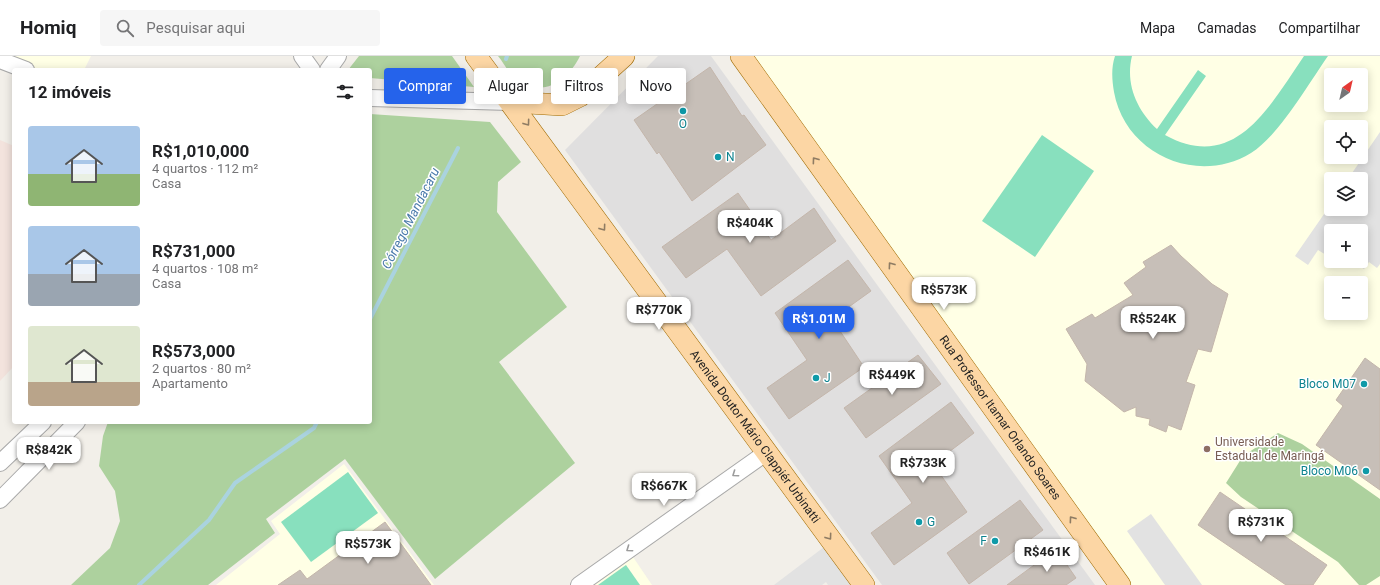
<!DOCTYPE html>
<html lang="pt">
<meta charset="utf-8">
<style>
:root{--surface:#fff;--page:#f6f6f6;--text:#202124;--muted:#757577;--line:#e0e0e0;--accent:#2563eb}
body{margin:0;font-family:Roboto,sans-serif;background:var(--page);color:var(--text);height:100vh;display:flex;flex-direction:column;font-size:15px;white-space:nowrap}
*{box-sizing:border-box;margin:0}
p{font-size:13px;color:var(--muted)}
.icon{flex:none;width:22px;height:22px;fill:none;stroke:currentColor;stroke-width:2;stroke-linecap:round;stroke-linejoin:round}
.map{position:relative;flex:1;overflow:hidden}
.details{position:absolute;left:12px;top:12px;width:360px;height:356px;display:flex;flex-direction:column;background:var(--surface);border-radius:4px;box-shadow:0 2px 10px #0003}
.details>*{flex:none}
.guide{position:absolute;left:384px;top:12px;width:380px;height:36px;display:flex;gap:8px}
.needle{width:26px;rotate:34deg}
.fabs{position:absolute;left:1324px;top:12px;display:grid;gap:8px}
.fabs a{display:grid;place-items:center;width:44px;height:44px;border-radius:4px;background:var(--surface);box-shadow:0 2px 10px #0003;font-size:20px}
.price{position:absolute;translate:-50% -34px;padding:0 9px;border-radius:8px;background:#fff;color:#222;font-size:13px;line-height:26px;filter:drop-shadow(0 1px 2px #0008)}
.price::after{content:'';position:absolute;left:50%;top:24px;width:12px;height:9px;margin-left:-6px;background:inherit;clip-path:polygon(0 0,100% 0,50% 100%)}
.price.current{background:var(--accent);color:#fff}
ul{padding:0;list-style:none}
li{display:flex;align-items:center;gap:12px;height:100px;padding:0 16px}
li span{display:grid;place-items:center;flex:none;width:112px;height:80px;border-radius:4px;color:#555}
li>.icon{margin-inline-start:auto}
span .icon{width:48px;height:48px;fill:#fffc;stroke-width:1}
li b{font-size:17px}
h2{display:flex;justify-content:space-between;align-items:center;height:48px;padding:0 16px;font-size:17px}
.chip{padding:0 14px;border-radius:4px;background:var(--surface);box-shadow:0 2px 10px #0003;font-size:14px;line-height:36px}
.chip.current{background:var(--accent);color:#fff}
header{display:flex;align-items:center;gap:24px;box-sizing:border-box;height:56px;padding:0 20px;background:var(--surface);border-bottom:1px solid var(--line)}
header strong{font-size:19px}
nav{display:flex;gap:22px;margin-inline-start:auto;font-size:14px}
.search{width:280px;height:36px;background:var(--page);display:flex;align-items:center;gap:10px;box-sizing:border-box;padding:0 14px;border-radius:4px;color:var(--muted);font-size:15px}
.map>svg:first-child{display:block}
.residential{fill:#e0dfdf}
.education{fill:#ffffe5;fill-rule:evenodd}
.military{fill:#f3e3dd}
.forest{fill:#add19e}
.pitch{fill:#88e0be}
.parking{fill:#e2e2e2}
.lines{fill:none;stroke-linecap:round;stroke-linejoin:round}
.stream{stroke:#aad3df;stroke-width:4}
.building{fill:#c7bfb8;stroke:#c4b6ab}
.minor-casing{stroke:#a9a9a9;stroke-width:18}
.major-casing{stroke:#a06b00;stroke-width:22}
.minor{stroke:#fff;stroke-width:16}
.major{stroke:#fcd6a4;stroke-width:21}
.oneway{stroke:#8f7c63}
.oneway2{stroke:#9c9c9c}
.culture-dot{fill:#0f9aa8;stroke:#fff;stroke-width:1.5}
.education-dot{fill:#8d6e63;stroke:#fff;stroke-width:1.5}
.labels{text-anchor:middle;stroke-width:3;stroke-linejoin:round;paint-order:stroke}
.culture-label{font-size:12px;fill:#0d838f;stroke:#fff;text-anchor:start}
.street-label{font-size:12px;fill:#222;stroke:#fff}
.education-label{font-size:12px;fill:#785e54;stroke:#fff;text-anchor:start}
.water-label{font-size:13px;font-style:italic;fill:#4a7aab;stroke:#fff}
</style>
<header>
<strong>Homiq</strong>
<div class="search"><svg class="icon" aria-label="search" viewBox="0 0 24 24"><circle cx="10" cy="10" r="6"/><path d="M15 15l6 6"/></svg>Pesquisar aqui</div>
<nav><a>Mapa</a><a>Camadas</a><a>Compartilhar</a></nav>
</header>
<div class="map">
<svg width="1380" height="529" viewBox="0 0 1380 529">
<rect width="100%" height="100%" fill="#f2efe9"/>
<polygon class="residential" points="658,0 711,0 1095,529 882,529 565,94"/>
<g class="education">
<polygon points="0,0 91,0 84,14 26,14"/>
<path d="M753 0H1380V529H1132ZM1331 19H1361V49H1331ZM1331 71H1361V101H1331ZM1331 123H1361V153H1331ZM1331 175H1361V205H1331ZM1331 227H1361V257H1331Z"/>
<polygon points="344,408 434,529 216,529 280,478 271,465"/>
<polygon points="629,495 652,529 580,529"/>
</g>
<polygon class="military" points="0,84 14,90 14,310 0,325"/>
<g class="forest">
<polygon points="359,0 452,0 474,31 370,22 370,14 348,14"/>
<path d="M498 0H580C570 20 552 37 528 30 526 30 521 29 519 28 512 23 504 7 498 0Z"/>
<polygon points="370,58 490,66 521,106 498,126 497,156 567,251 499,306 575,407 435,523 345,403 266,463 275,477 208,529 71,529 110,492 120,465 115,435 99,410 103,380 108,366 370,366"/>
<polygon points="1278,377 1302,388 1380,443 1380,520 1366,529 1359,529 1338,506 1241,441 1226,427 1243,400"/>
</g>
<g class="pitch">
<path d="M1115 0H1132C1125 28 1137 54 1157 73L1198 14 1206 20 1165 79C1236 118 1270 49 1304 0H1328C1309 27 1278 81 1251 97 1197 130 1125 98 1114 36 1112 24 1111 12 1115 0Z"/>
<polygon points="1042,79 1094,115 1035,201 982,165"/>
<polygon points="348,416 378,457 311,506 281,466"/>
<polygon points="626,509 640,529 598,529"/>
</g>
<g class="parking">
<polygon points="1380,76 1380,208 1377,212 1369,206 1364,213 1356,208 1337,205 1361,205 1361,175 1331,175 1331,202 1318,194 1308,209 1295,200 1331,148 1331,153 1361,153 1361,123 1348,123"/>
<polygon points="1151,458 1202,529 1165,529 1127,475"/>
<polygon points="832,485 863,529 828,529 826,526 822,529 774,529"/>
</g>
<g class="lines">
<g class="stream">
<polyline points="506,3 507,0"/>
<polyline points="370,263 458,92"/>
<polyline points="139,529 209,464 235,427 314,372 317,366"/>
</g>
</g>
<g class="building">
<polygon points="710,11 742,60 744,59 766,89 692,145 659,96 657,98 634,64"/>
<polygon points="738,137 771,184 814,152 836,185 761,240 727,193 686,222 662,191"/>
<polygon points="1171,189 1181,200 1212,228 1228,238 1211,296 1198,293 1186,326 1195,329 1181,374 1168,369 1166,376 1149,369 1150,363 1136,360 1136,351 1124,356 1085,325 1087,308 1066,273 1092,258 1095,262 1133,239 1124,227 1146,211 1143,206"/>
<polygon points="848,204 871,235 832,263 864,311 789,363 767,332 807,304 775,257"/>
<polygon points="918,299 941,328 866,382 844,352"/>
<polygon points="1365,302 1380,313 1380,434 1316,389 1343,350 1336,344"/>
<polygon points="951,346 974,377 933,408 967,456 894,509 871,477 912,447 879,400"/>
<polygon points="1220,436 1327,509 1313,529 1286,529 1198,469"/>
<polygon points="1020,444 1043,474 969,528 947,497"/>
<polygon points="385,466 431,529 278,529 300,514 307,523"/>
<polygon points="1056,493 1076,522 1066,529 1007,529"/>
</g>
<g class="lines">
<defs>
<g id="minor">
<polyline points="302,0 312,14"/>
<polyline points="0,4 26,14"/>
<polyline points="328,14 338,0"/>
<polyline points="370,42 511,46"/>
<polyline points="0,407 43,366"/>
<polyline points="0,444 77,366"/>
<polyline points="579,529 767,396"/>
</g>
<g id="major">
<path id="s1" d="M476 0 864 529"/>
<path id="s2" d="M741 0 1120 529"/>
<polyline points="511,46 562,49 580,40 624,0"/>
</g>
</defs>
<use href="#minor" class="minor-casing"/>
<use href="#major" class="major-casing"/>
<use href="#minor" class="minor"/>
<use href="#major" class="major"/>
</g>
<defs><path id="oneway-chevron" d="M-2-3.5L2.5 0L-2 3.5" fill="none" stroke-width="1.6" stroke-linecap="round" stroke-linejoin="round"/></defs>
<g class="oneway">
<use href="#oneway-chevron" transform="translate(527 67) rotate(54)"/>
<use href="#oneway-chevron" transform="translate(815 104) rotate(-126)"/>
<use href="#oneway-chevron" transform="translate(603 172) rotate(54)"/>
<use href="#oneway-chevron" transform="translate(891 209) rotate(-126)"/>
<use href="#oneway-chevron" transform="translate(1072 463) rotate(-126)"/>
<use href="#oneway-chevron" transform="translate(829 481) rotate(54)"/>
</g>
<g class="oneway2">
<use href="#oneway-chevron" transform="translate(735 418) rotate(145)"/>
<use href="#oneway-chevron" transform="translate(629 493) rotate(145)"/>
</g>
<g class="culture-dot">
<circle cx="683" cy="55" r="4"/>
<circle cx="718" cy="101" r="4"/>
<circle cx="816" cy="322" r="4"/>
<circle cx="1364" cy="328" r="4"/>
<circle cx="1366" cy="415" r="4"/>
<circle cx="919" cy="466" r="4"/>
<circle cx="995" cy="485" r="4"/>
</g>
<circle class="education-dot" cx="1207" cy="393" r="4"/>
<g class="labels">
<g class="culture-label">
<text x="683" y="72" text-anchor="middle">O</text>
<text x="726" y="105">N</text>
<text x="824" y="326">J</text>
<text x="1356" y="332" text-anchor="end">Bloco M07</text>
<text x="1358" y="419" text-anchor="end">Bloco M06</text>
<text x="927" y="470">G</text>
<text x="987" y="489" text-anchor="end">F</text>
</g>
<g class="street-label">
<text dy="4" stroke="none"><textPath href="#s2" startOffset="445">Rua Professor Itamar Orlando Soares</textPath></text>
<text dy="4" stroke="none"><textPath href="#s1" startOffset="472">Avenida Doutor Mário Clappiér Urbinatti</textPath></text>
</g>
<g class="education-label">
<text x="1215" y="390">Universidade<tspan x="1215" dy="14">Estadual de Maringá</tspan></text>
</g>
<g class="water-label">
<text transform="translate(410 162) rotate(-63)" y="5">Córrego Mandacaru</text>
</g>
</g>
</svg>
<div class="fabs">
<a><svg class="needle" viewBox="-14 -14 28 28"><path d="M0-13l5 13h-10z" fill="#e53935"/><path d="M0 13l5-13h-10z" fill="#757577"/></svg></a>
<a><svg class="icon" aria-label="locate" viewBox="0 0 24 24"><circle cx="12" cy="12" r="6"/><path d="M12 2v4M12 18v4M2 12h4M18 12h4"/></svg></a>
<a><svg class="icon" aria-label="layers" viewBox="0 0 24 24"><path d="M12 4l9 5-9 5-9-5zM3 14l9 5 9-5"/></svg></a>
<a>+</a>
<a>−</a>
</div>
<b class="price" style="left:750px;top:188px">R$404K</b>
<b class="price" style="left:944px;top:255px">R$573K</b>
<b class="price" style="left:659px;top:275px">R$770K</b>
<b class="price current" style="left:819px;top:284px">R$1.01M</b>
<b class="price" style="left:1153px;top:284px">R$524K</b>
<b class="price" style="left:892px;top:340px">R$449K</b>
<b class="price" style="left:49px;top:415px">R$842K</b>
<b class="price" style="left:923px;top:428px">R$733K</b>
<b class="price" style="left:664px;top:451px">R$667K</b>
<b class="price" style="left:1261px;top:487px">R$731K</b>
<b class="price" style="left:368px;top:509px">R$573K</b>
<b class="price" style="left:1047px;top:517px">R$461K</b>
<div class="guide">
<a class="chip current">Comprar</a>
<a class="chip">Alugar</a>
<a class="chip">Filtros</a>
<a class="chip">Novo</a>
</div>
<section class="details">
<h2>12 imóveis<svg class="icon" aria-label="filters" viewBox="0 0 24 24"><path d="M4 7h16M4 17h16"/><circle cx="9" cy="7" r="2"/><circle cx="15" cy="17" r="2"/></svg></h2>
<ul>
<li><span style="background:linear-gradient(#a9c7e8 60%,#8fb573 0)"><svg class="icon" aria-label="home" viewBox="0 0 24 24"><path d="M3 11l9-7 9 7M6 9v11h12V9"/></svg></span><div><b>R$1,010,000</b><p>4 quartos · 112 m²</p><p>Casa</p></div></li>
<li><span style="background:linear-gradient(#a9c7e8 60%,#9aa5b1 0)"><svg class="icon" aria-label="home" viewBox="0 0 24 24"><path d="M3 11l9-7 9 7M6 9v11h12V9"/></svg></span><div><b>R$731,000</b><p>4 quartos · 108 m²</p><p>Casa</p></div></li>
<li><span style="background:linear-gradient(#dfe7d0 70%,#b9a48a 0)"><svg class="icon" aria-label="home" viewBox="0 0 24 24"><path d="M3 11l9-7 9 7M6 9v11h12V9"/></svg></span><div><b>R$573,000</b><p>2 quartos · 80 m²</p><p>Apartamento</p></div></li>
</ul>
</section>
</div>
